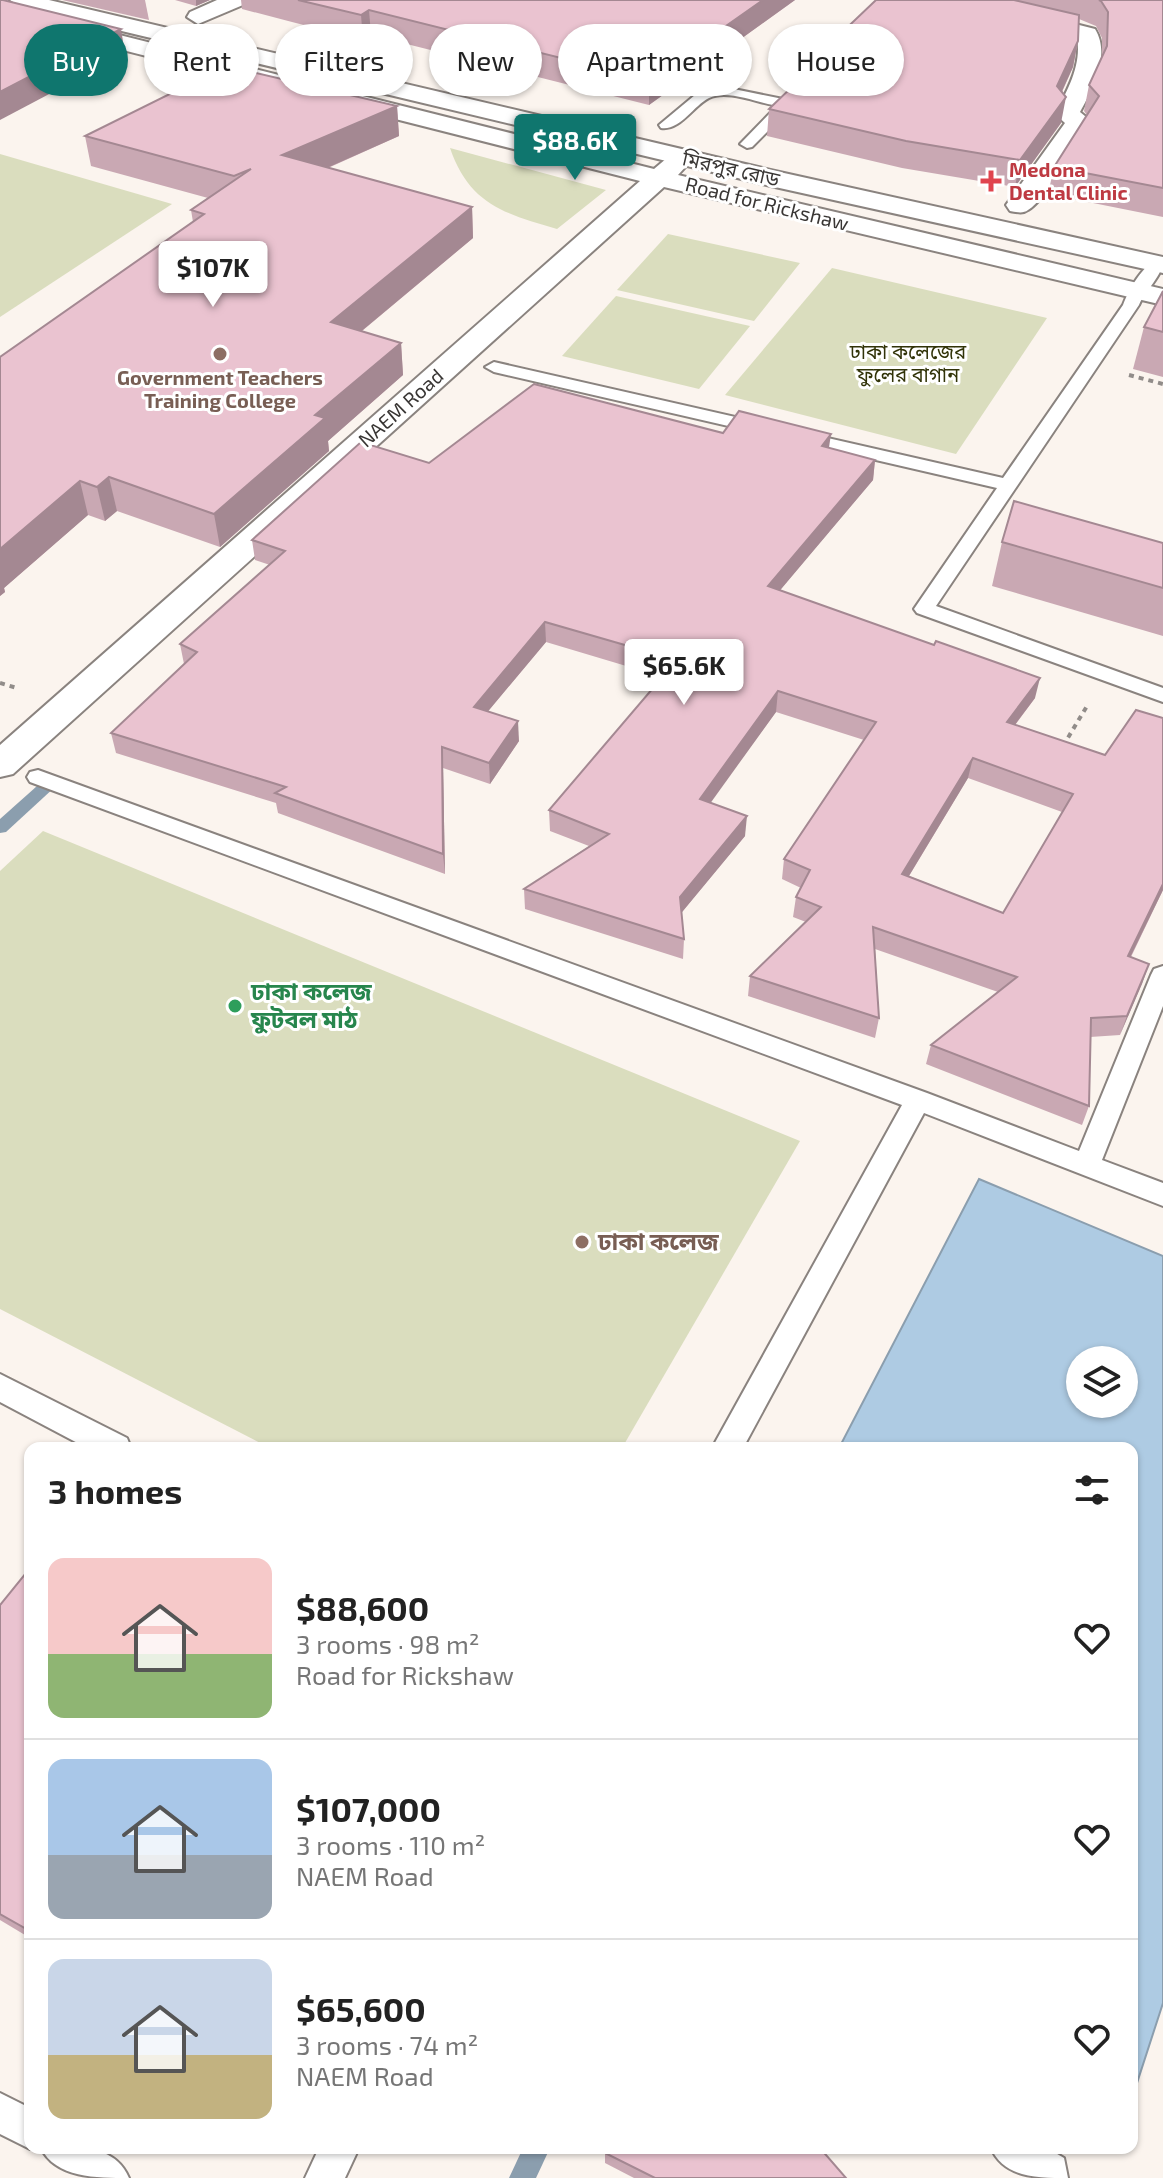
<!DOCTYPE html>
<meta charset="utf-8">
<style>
:root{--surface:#fff;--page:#f2f2f2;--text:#222;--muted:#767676;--line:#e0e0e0;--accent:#0f766e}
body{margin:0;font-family:"Exo 2","Noto Sans Bengali",sans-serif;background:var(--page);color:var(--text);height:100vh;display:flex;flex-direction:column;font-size:30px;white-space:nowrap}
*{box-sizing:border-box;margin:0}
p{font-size:26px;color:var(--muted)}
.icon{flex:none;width:44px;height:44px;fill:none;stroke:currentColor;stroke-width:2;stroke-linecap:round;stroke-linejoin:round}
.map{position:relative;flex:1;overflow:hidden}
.panel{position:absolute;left:24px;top:1442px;width:1114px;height:712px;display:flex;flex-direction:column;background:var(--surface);border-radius:16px;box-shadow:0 2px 6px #0004}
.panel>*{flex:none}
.banner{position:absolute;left:24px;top:24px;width:1116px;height:72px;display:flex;gap:16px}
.controls{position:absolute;left:1066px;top:1346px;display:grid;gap:16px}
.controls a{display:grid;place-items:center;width:72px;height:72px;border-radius:50%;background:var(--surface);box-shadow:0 2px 6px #0004;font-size:40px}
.price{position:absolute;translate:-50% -68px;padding:0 18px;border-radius:8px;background:#fff;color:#222;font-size:26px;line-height:52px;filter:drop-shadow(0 2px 4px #0008)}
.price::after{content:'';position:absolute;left:50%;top:48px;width:24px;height:18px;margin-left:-12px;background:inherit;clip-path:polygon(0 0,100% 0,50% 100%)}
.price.active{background:var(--accent);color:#fff}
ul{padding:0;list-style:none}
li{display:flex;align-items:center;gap:24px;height:200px;padding:0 24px}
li+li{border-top:2px solid var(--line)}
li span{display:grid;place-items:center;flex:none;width:224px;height:160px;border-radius:16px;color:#555}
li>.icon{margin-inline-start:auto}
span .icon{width:96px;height:96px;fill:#fffc;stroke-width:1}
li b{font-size:34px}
h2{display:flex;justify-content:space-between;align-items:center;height:96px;padding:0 24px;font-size:34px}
.chip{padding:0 28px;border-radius:36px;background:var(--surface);box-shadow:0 2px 6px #0004;font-size:28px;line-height:72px}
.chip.active{background:var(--accent);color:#fff}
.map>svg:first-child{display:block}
.green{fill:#daddbe}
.water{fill:#aecbe3;stroke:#8b9eae;stroke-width:2;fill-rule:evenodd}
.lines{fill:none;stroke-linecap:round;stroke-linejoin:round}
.stream{fill:#8b9eae;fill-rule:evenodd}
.service-casing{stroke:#8a837f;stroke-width:4}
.minor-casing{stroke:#8a837f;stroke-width:4}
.trunk-casing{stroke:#8a837f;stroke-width:4}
.path{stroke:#918c89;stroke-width:4;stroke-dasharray:5 5;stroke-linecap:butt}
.service{fill:#fff;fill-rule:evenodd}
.minor{fill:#fff;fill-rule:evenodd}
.trunk{fill:#fff;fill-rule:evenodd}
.wall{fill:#c9a8b3;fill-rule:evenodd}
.shaded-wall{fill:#a48892}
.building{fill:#eac3d0;stroke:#a48892;stroke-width:2;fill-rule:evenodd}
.health-dot{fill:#e0444e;stroke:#fff;stroke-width:3}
.education-dot{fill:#8d6e63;stroke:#fff;stroke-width:3}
.leisure-dot{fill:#2e9e5b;stroke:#fff;stroke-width:3}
.labels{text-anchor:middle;stroke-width:6;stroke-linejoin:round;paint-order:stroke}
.far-street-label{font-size:20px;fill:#393634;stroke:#fff}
.far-health-label{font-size:20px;font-weight:bold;fill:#be3a42;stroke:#fff;text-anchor:start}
.far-park-label{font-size:20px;fill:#313308;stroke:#fff}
.far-education-label{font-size:20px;font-weight:bold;fill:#785e54;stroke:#fff}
.leisure-label{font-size:24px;font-weight:bold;fill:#27864d;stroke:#fff;text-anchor:start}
.education-label{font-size:24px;font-weight:bold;fill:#785e54;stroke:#fff;text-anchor:start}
</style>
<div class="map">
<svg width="1163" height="2178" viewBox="0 0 1163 2178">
<rect width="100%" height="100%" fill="#fbf4ee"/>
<g class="green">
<path d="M450 148 606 190 557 229C505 214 469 204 450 148Z"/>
<polygon points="0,154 172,204 0,317"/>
<polygon points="668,234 800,263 754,321 617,290"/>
<polygon points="832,268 1047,318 956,454 725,395"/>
<polygon points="616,296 750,326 699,389 562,356"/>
<polygon points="43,831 800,1141 622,1448 270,1448 0,1309 0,871"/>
</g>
<path class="water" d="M979 1179 1163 1256V2003L1136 2086 1132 2083V1448H839ZM1080 1360H1124V1404H1080Z"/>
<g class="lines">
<g class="stream">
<polygon points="51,777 56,778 59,782 56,786 6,832 0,833 0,819 46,778"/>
<polygon points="523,2148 550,2148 536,2178 509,2178"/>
</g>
<defs>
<g id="service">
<path d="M724 87 783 99 790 109 752 147 747 148 740 144 775 108 773 105C756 102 726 89 709 98 693 106 680 131 661 128L659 125 701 90Z"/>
<path d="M1158 259 1163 260C1163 276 1145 290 1139 305L936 606 1163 688V702L917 613 914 609 997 488 494 372 485 367 494 362 1003 478 1123 305C1129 289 1142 266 1158 259Z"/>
<polygon points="38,770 927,1093 1079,1151 1151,975 1154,969 1163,966 1163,1006 1102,1160 1163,1183 1163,1206 924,1113 743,1448 712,1448 902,1105 30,782 27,777 30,772"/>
<polygon points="0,1374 127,1438 131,1448 87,1448 0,1402"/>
<polygon points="0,2093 30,2108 30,2148 33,2148 30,2149 0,2134"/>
<path d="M41 2148C74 2148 114 2142 129 2178 96 2178 56 2178 41 2148Z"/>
<polygon points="319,2148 359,2148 345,2178 305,2178"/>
<path d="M991 2148H1047L1064 2158 1068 2178C1038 2178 1004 2178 991 2148Z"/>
</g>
<g id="minor">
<polygon points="217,0 246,0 243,5 198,24 187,17 190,12"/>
<polygon points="0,5 654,169 667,158 685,158 689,163 678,175 1163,289 1163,305 664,187 13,774 0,777 0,745 640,181 0,19"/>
<path d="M1020 10 1095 29C1111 55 1093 88 1080 112L1091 121C1078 141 1047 199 1028 210 1023 214 1016 212 1010 211L1006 205 1065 123 1055 114C1067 91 1082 65 1077 38L1012 22 1009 17Z"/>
</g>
<polygon id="trunk" points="10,0 49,0 775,171 1163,257 1163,273 775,187 21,7"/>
</defs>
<use href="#service" class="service-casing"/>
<use href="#minor" class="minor-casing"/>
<use href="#trunk" class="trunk-casing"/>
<g class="path">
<polyline points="1129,375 1163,384"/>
<polyline points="0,683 17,688"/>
<polyline points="1063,746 1087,706"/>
</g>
<use href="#service" class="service"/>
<use href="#minor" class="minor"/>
<use href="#trunk" class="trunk"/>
</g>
<g class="wall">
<polygon points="62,0 145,0 149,20"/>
<polygon points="175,0 210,0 196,6"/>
<polygon points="241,0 795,0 649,105 371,35 363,40 292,22 242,9"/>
<polygon points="876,0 1163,0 1163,217 1048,194 1054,167 1087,115 1084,111 1089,85 1102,58 1102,38 1096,26 1079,19 1078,41 1073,67 1062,92 1061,123 1015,187 902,168 767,136 769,109 793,87 793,79"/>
<polygon points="397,106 399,136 328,168 472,207 473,238 362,331 401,343 403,375 328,441 329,451 220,547 117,511 105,521 88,515 4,588 5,592 0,596 0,357 193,222 191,210 208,198 91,166 85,136"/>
<polygon points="1163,291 1163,377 1133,369 1144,327"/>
<path d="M723 433 829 448 875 460 873 480 779 591 1035 698 1015 725 1105 755 1163 718V890L1131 957 1149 964 1120 1035 1090 1037 1089 1106 1082 1125 926 1064 931 1045 998 992 875 949 879 1018 875 1038 748 996 750 976 806 922 793 917 796 897 801 888 782 879 784 859 864 740 776 712 710 802 745 836 681 913 684 939 683 959 525 909 524 889 589 846 550 831 549 810 663 677 546 642 488 711 519 741 490 784 443 768 445 874 278 813 276 803 116 753 111 733 184 664 180 644 270 565 255 560 252 540 429 463ZM968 778 1062 812 1003 913 909 876Z"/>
<polygon points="1002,542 1163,543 1163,636 992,586"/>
<polygon points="30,1568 30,1938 0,1920 0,1605"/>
<polygon points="605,2153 846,2178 634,2178 605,2163"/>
</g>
<g class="shaded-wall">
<polygon points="196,0 210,0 196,6"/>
<polygon points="763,0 795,0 649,105 649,80"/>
<polygon points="369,10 371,35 363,40 361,15"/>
<polygon points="121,29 125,54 0,120 0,92"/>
<polygon points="1078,41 1073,67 1052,113 1057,86"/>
<polygon points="1066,97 1061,123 1015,187 1020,160"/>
<polygon points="397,106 399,136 286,186 282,155"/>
<polygon points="472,207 473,238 334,354 331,322"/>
<polygon points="401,343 403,375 328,441 329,451 220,547 214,514 315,415"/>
<polygon points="831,434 828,454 822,446"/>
<polygon points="875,460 873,480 766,607 768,586"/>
<polygon points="109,477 117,511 105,521 97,487"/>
<polygon points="80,481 88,515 4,588 5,592 0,596 0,549"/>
<polygon points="545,622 546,642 475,727 474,707"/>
<polygon points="1040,678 1035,698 1002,742 1007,722"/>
<polygon points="778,691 776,712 699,819 700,799"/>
<polygon points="518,721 519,741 490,784 489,763"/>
<polygon points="442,747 443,768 445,874 443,854"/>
<polygon points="973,758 968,778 898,894 902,874"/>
<polygon points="747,816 745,836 678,917 680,897"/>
<polygon points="1163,884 1163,890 1121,976 1128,956"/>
<polygon points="1149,964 1142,984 1120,1035 1127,1016"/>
</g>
<g class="building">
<polygon points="0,0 3,0 121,29 0,92"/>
<polygon points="298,0 763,0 649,80 369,10 361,15"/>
<polygon points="876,0 1014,0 1079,15 1078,41 1057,86 1066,97 1020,160 906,141 769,109 794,85 793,79"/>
<polygon points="1099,0 1163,0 1163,188 1054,167 1099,96 1089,85 1107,46 1108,12 1101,1"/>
<polygon points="226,66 397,106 282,155 472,207 331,322 401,343 315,415 325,418 214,514 109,477 97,487 80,481 0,549 0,357 204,214 191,210 251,169 234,176 85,136"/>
<polygon points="1163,291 1163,332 1144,327"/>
<path d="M534 384 723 433 739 411 831 434 822 446 875 460 768 586 934 645 936 641 1040 678 1007 722 1105 755 1136 710 1163 718V884L1128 956 1149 964 1127 1016 1091 1018 1089 1106 931 1045 1017 977 873 927 879 1018 750 976 821 907 796 897 810 870 784 859 876 722 778 691 700 799 747 816 680 897 684 939 524 889 609 834 549 810 677 660 545 622 474 707 518 721 489 763 442 747 443 854 275 793 286 787 111 733 197 652 180 644 285 551 252 540 361 442 429 463ZM973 758 1073 794 1003 913 902 874Z"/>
<polygon points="1014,501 1163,543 1163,588 1002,542"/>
<polygon points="30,1568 30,1931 0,1914 0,1605"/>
<polygon points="607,2148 820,2148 846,2178 655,2178 605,2153"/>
</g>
<path class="health-dot" d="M987 169h8v8h8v8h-8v8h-8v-8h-8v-8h8z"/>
<g class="education-dot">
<circle cx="220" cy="354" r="8"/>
<circle cx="582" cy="1242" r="8"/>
</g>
<circle class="leisure-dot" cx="235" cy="1006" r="8"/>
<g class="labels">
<g class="far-street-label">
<text transform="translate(731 169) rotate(13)" y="7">মিরপুর রোড</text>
<text transform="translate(767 204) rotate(14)" y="7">Road for Rickshaw</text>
<text transform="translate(401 408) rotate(-42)" y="7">NAEM Road</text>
</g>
<g class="far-health-label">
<text x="1009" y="177">Medona<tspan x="1009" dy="23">Dental Clinic</tspan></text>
</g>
<g class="far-park-label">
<text x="908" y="359">ঢাকা কলেজের<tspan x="908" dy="23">ফুলের বাগান</tspan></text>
</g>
<g class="far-education-label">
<text x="220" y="385">Government Teachers<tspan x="220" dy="23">Training College</tspan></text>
</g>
<g class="leisure-label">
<text x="251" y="1000">ঢাকা কলেজ<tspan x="251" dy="28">ফুটবল মাঠ</tspan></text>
</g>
<g class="education-label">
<text x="598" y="1250">ঢাকা কলেজ</text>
</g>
</g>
</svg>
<div class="controls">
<a><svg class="icon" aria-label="layers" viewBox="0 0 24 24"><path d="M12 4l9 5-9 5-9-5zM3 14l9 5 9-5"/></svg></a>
</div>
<b class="price active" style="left:575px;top:182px">$88.6K</b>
<b class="price" style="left:213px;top:309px">$107K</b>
<b class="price" style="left:684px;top:707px">$65.6K</b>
<div class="banner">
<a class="chip active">Buy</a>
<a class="chip">Rent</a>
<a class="chip">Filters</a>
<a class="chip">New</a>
<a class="chip">Apartment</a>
<a class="chip">House</a>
</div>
<section class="panel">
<h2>3 homes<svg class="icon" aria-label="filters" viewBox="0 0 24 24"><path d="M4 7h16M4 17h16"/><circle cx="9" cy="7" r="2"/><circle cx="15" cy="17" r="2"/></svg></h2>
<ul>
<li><span style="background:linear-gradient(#f6c9c9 60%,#8fb573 0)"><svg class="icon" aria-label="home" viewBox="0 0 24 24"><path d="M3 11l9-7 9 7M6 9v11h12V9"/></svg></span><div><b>$88,600</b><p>3 rooms · 98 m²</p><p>Road for Rickshaw</p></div><svg class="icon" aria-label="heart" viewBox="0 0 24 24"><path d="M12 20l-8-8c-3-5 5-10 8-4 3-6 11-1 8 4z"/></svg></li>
<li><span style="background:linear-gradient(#a9c7e8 60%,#9aa5b1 0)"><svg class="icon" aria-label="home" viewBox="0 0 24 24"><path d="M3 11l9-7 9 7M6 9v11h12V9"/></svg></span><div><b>$107,000</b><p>3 rooms · 110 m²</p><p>NAEM Road</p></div><svg class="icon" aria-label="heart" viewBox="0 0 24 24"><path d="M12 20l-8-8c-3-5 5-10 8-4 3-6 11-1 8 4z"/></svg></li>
<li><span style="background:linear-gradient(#c9d6e8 60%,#c2b280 0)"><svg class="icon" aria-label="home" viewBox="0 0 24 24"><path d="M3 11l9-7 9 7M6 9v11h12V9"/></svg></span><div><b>$65,600</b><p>3 rooms · 74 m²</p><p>NAEM Road</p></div><svg class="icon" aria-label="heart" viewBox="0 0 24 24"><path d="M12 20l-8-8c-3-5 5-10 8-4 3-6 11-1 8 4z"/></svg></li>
</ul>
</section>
</div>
